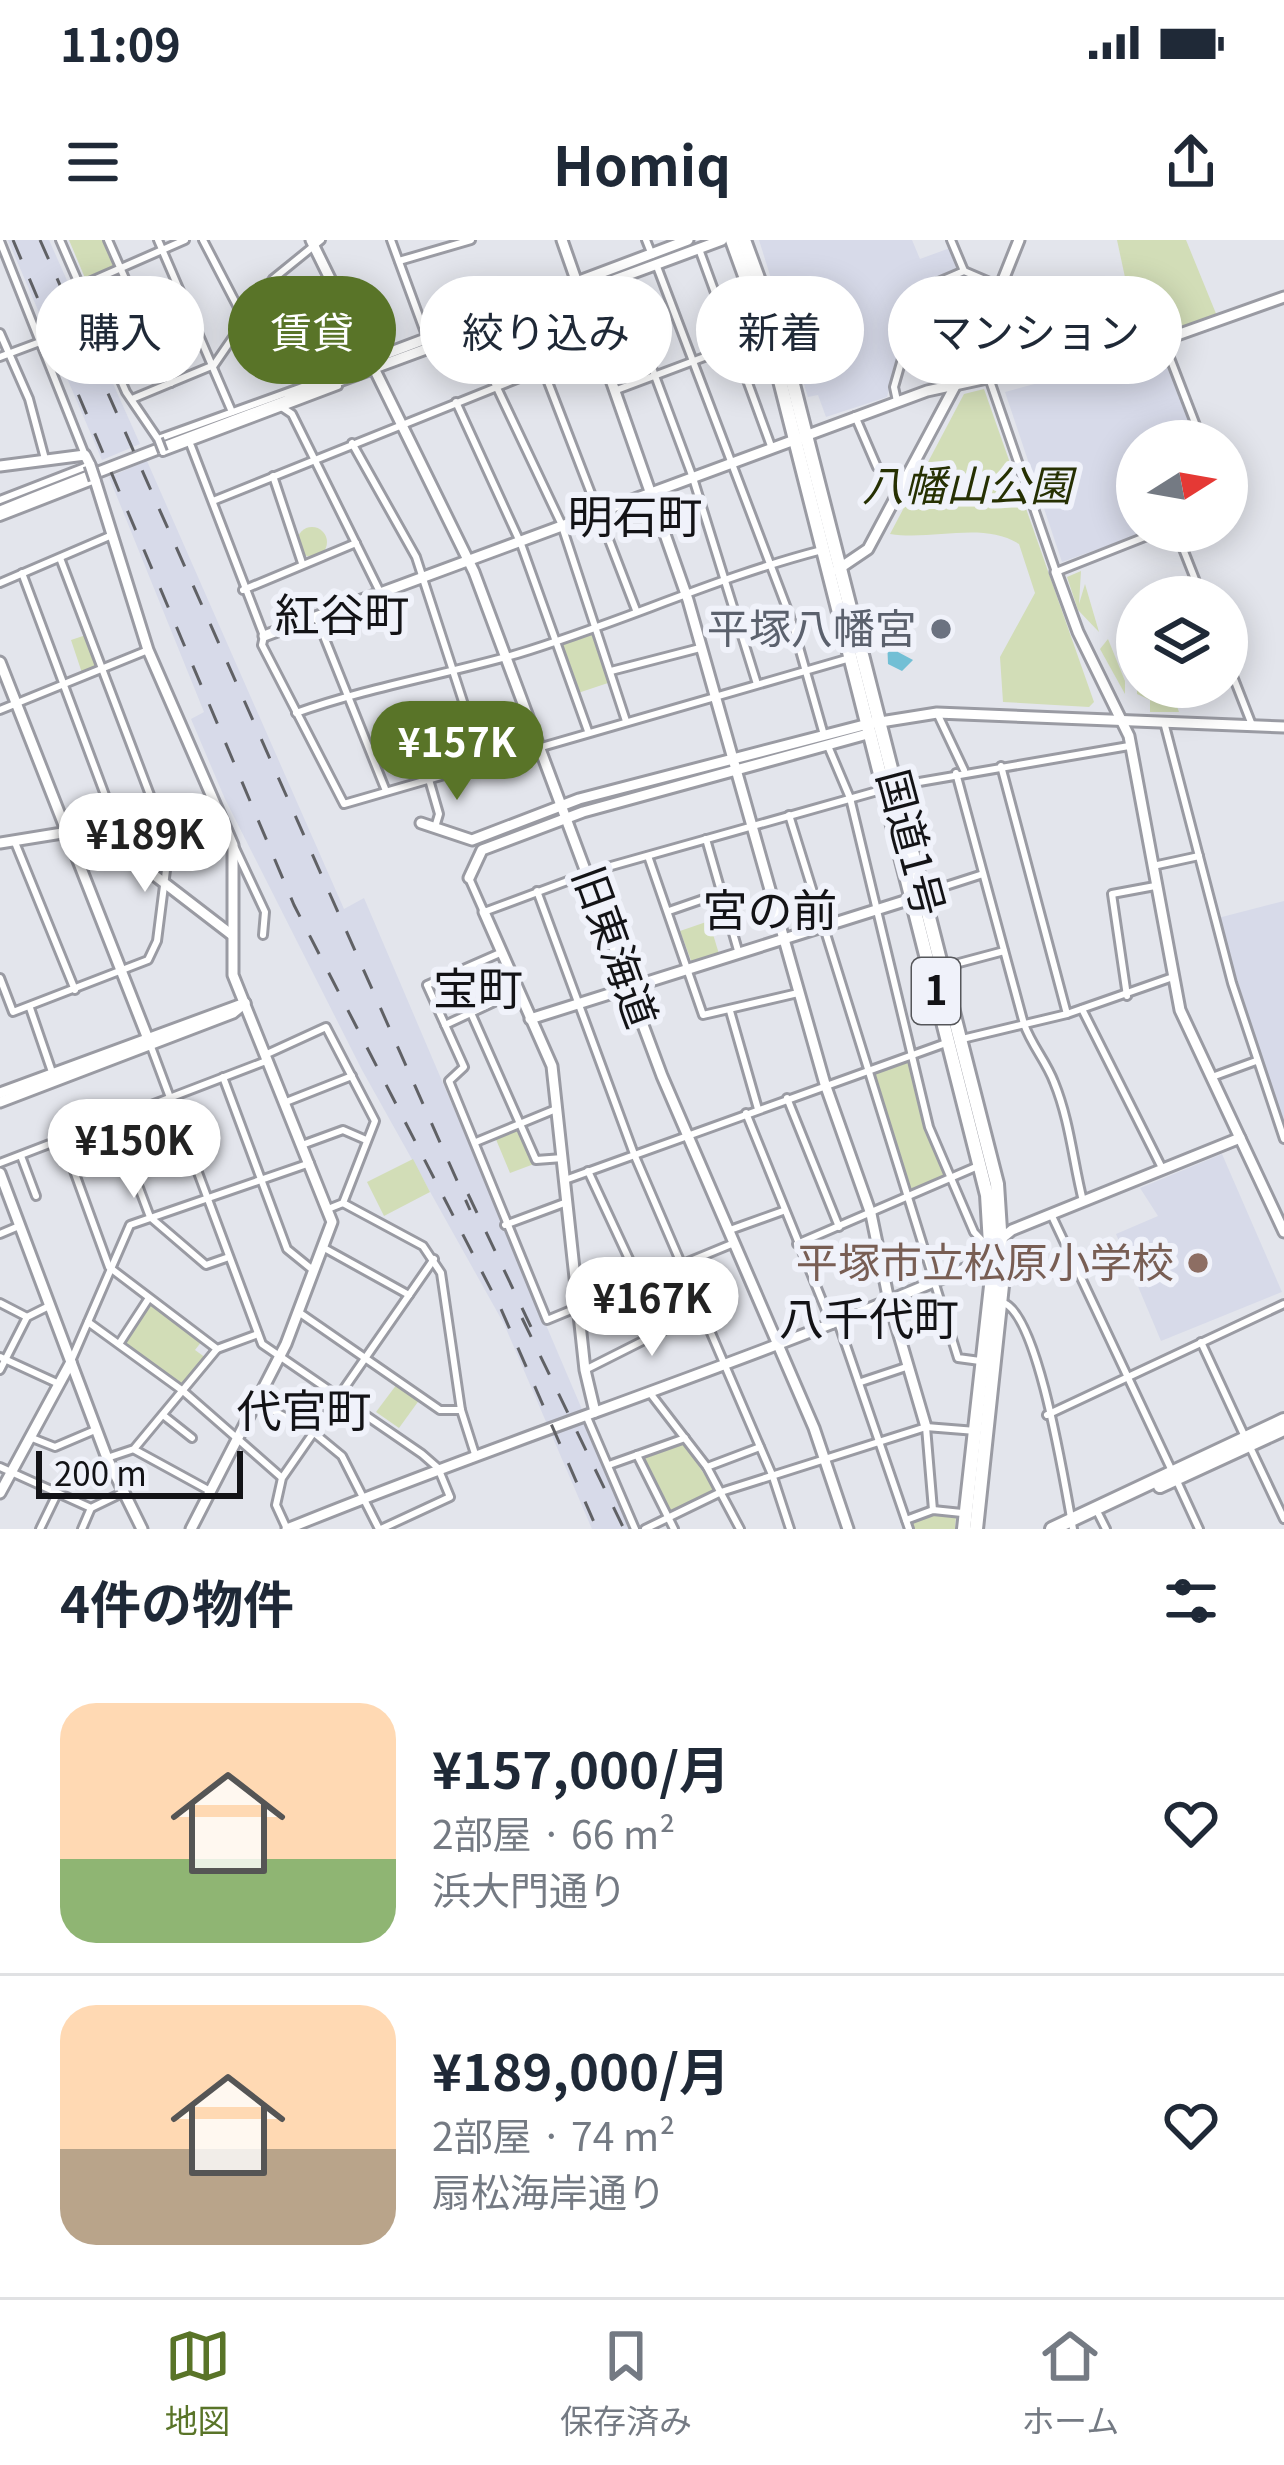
<!DOCTYPE html>
<html lang="ja">
<meta charset="utf-8">
<style>
:root{--surface:#fff;--page:#f6f6f7;--text:#1f2937;--muted:#747a83;--line:#e0e1e3;--accent:#597428}
body{margin:0;font-family:Georgia,"Noto Sans JP",serif;background:var(--page);color:var(--text);height:100vh;display:flex;flex-direction:column;font-size:45px;white-space:nowrap}
*{box-sizing:border-box;margin:0}
p{font-size:39px;color:var(--muted)}
.icon{flex:none;width:66px;height:66px;fill:none;stroke:currentColor;stroke-width:2;stroke-linecap:round;stroke-linejoin:round}
.map{position:relative;height:1289px;overflow:hidden}
.panel{display:flex;flex-direction:column;background:var(--surface);flex:1}
.panel>*{flex:none}
.top-card{position:absolute;left:36px;top:36px;width:1212px;height:108px;display:flex;gap:24px}
.needle{width:78px;rotate:79deg}
.tools{position:absolute;left:1116px;top:180px;display:grid;gap:24px}
.tools a{display:grid;place-items:center;width:132px;height:132px;border-radius:50%;background:var(--surface);box-shadow:0 6px 30px #0003;font-size:60px}
.scale{position:absolute;left:36px;bottom:30px;width:207px;box-sizing:border-box;padding-left:12px;border:6px solid #131316;border-top:0;font-size:33px;line-height:42px;white-space:nowrap;color:#131316;-webkit-text-stroke:9px #f0f2fa;paint-order:stroke}
.price{position:absolute;translate:-50% -102px;padding:0 27px;border-radius:42px;background:#fff;color:#222;font-size:39px;line-height:78px;filter:drop-shadow(0 3px 6px #0008)}
.price::after{content:'';position:absolute;left:50%;top:72px;width:36px;height:27px;margin-left:-18px;background:inherit;clip-path:polygon(0 0,100% 0,50% 100%)}
.price.active{background:var(--accent);color:#fff}
ul{padding:0;list-style:none}
li{display:flex;align-items:center;gap:36px;height:300px;padding:0 60px}
li+li{border-top:3px solid var(--line)}
li span{display:grid;place-items:center;flex:none;width:336px;height:240px;border-radius:36px;color:#555}
li>.icon{margin-inline-start:auto}
span .icon{width:144px;height:144px;fill:#fffc;stroke-width:1}
li b{font-size:51px}
h2{display:flex;justify-content:space-between;align-items:center;height:144px;padding:0 60px;font-size:51px}
.tag{padding:0 42px;border-radius:54px;background:var(--surface);box-shadow:0 6px 30px #0003;font-size:42px;line-height:108px}
.tag.active{background:var(--accent);color:#fff}
.status{display:flex;justify-content:space-between;align-items:center;height:84px;padding:0 60px;background:var(--surface);direction:ltr}
.status svg{height:33px;fill:currentColor}
header{display:flex;justify-content:space-between;align-items:center;height:156px;padding:0 60px;background:var(--surface);font-size:54px;font-weight:700}
.menu{display:flex;justify-content:space-around;align-items:center;height:168px;border-top:3px solid var(--line);background:var(--surface);font-size:33px;color:var(--muted)}
.menu a{display:grid;justify-items:center;gap:6px}
.menu .active{color:var(--accent)}
.map>svg:first-child{display:block}
.built{fill:#d7dae9}
.green{fill:#d2ddb7}
.water{fill:#72bfd5}
.lines{fill:none;stroke-linecap:round;stroke-linejoin:round}
.street-casing{stroke:#9a9ba3;stroke-width:12}
.secondary-casing{stroke:#9a9ba3;stroke-width:15}
.highway-casing{stroke:#9a9ba3;stroke-width:18}
.street{stroke:#fff;stroke-width:6}
.secondary{stroke:#fff;stroke-width:9}
.highway{stroke:#fff;stroke-width:12}
.rail{stroke:#606165;stroke-width:3;stroke-dasharray:21 21;stroke-linecap:butt}
.street-bridge-casing{stroke:#9a9ba3;stroke-width:12;stroke-linecap:butt}
.secondary-bridge-casing{stroke:#9a9ba3;stroke-width:15;stroke-linecap:butt}
.street-bridge{stroke:#fff;stroke-width:6}
.secondary-bridge{stroke:#fff;stroke-width:9}
.worship-dot{fill:#6b7280;stroke:#f0f2fa;stroke-width:4.5}
.education-dot{fill:#8d6e63;stroke:#f0f2fa;stroke-width:4.5}
.labels{text-anchor:middle;stroke-width:12;stroke-linejoin:round;paint-order:stroke}
.shield{fill:#f0f2fa;stroke:#55565a;stroke-width:3}
.shield-label{font-size:39px;font-weight:bold;fill:#131316}
.park-label{font-size:42px;font-style:italic;fill:#263002;stroke:#f0f2fa}
.worship-label{font-size:42px;fill:#5b616d;stroke:#f0f2fa;text-anchor:end}
.street-label{font-size:42px;fill:#131316;stroke:#f0f2fa}
.education-label{font-size:42px;fill:#785e54;stroke:#f0f2fa;text-anchor:end}
.neighbourhood-label{font-size:45px;fill:#131316;stroke:#f0f2fa}
</style>
<div class="status"><b>11:09</b><svg viewBox="0 0 49 12"><path d="M0 12V9h3v3zM5 12V6h3v6zM10 12V3h3v9zM15 12V0h3v12zM26 1h20v11H26zM47 4h2v5h-2z"/></svg></div>
<header><svg class="icon" aria-label="menu" viewBox="0 0 24 24"><path d="M4 6h16M4 12h16M4 18h16"/></svg>Homiq<svg class="icon" aria-label="share" viewBox="0 0 24 24"><path d="M12 15V3M7 8l5-5 5 5M5 13v7h14v-7"/></svg></header>
<div class="map">
<svg width="1284" height="1289" viewBox="0 0 1284 1289">
<rect width="100%" height="100%" fill="#e3e5ec"/>
<g class="built">
<polygon points="8,0 49,0 140,204 102,220"/>
<polygon points="759,0 912,0 920,19 950,8 958,31 919,47 887,157 826,177 818,155 808,157"/>
<polygon points="1156,111 1164,115 1197,201 1137,201 1137,291 1149,291 1062,322 1005,152"/>
<polygon points="147,221 344,669 364,658 633,1289 592,1289 504,1084 362,830 225,559 191,479 204,472 109,237"/>
<polygon points="1284,661 1284,891 1218,678"/>
<polygon points="1222,914 1282,1052 1161,1101 1116,994 1158,976 1140,948"/>
</g>
<g class="green">
<polygon points="69,0 104,0 115,25 85,38"/>
<polygon points="1117,0 1186,0 1217,76 1138,98"/>
<path d="M984 149 1094 462 1089 467 1003 462 1000 417 1035 353 1019 304C983 281 932 301 890 294L964 154Z"/>
<circle cx="312" cy="302" r="15"/>
<polygon points="1081,331 1079,364 1085,344 1099,392 1078,370 1067,337"/>
<polygon points="594,391 611,442 578,453 560,403"/>
<polygon points="86,395 97,427 82,433 71,400"/>
<polygon points="1108,399 1125,441 1125,454 1100,409"/>
<polygon points="1137,434 1137,447 1144,452 1170,447 1179,472 1150,472 1150,460 1137,454"/>
<polygon points="709,681 719,714 692,723 680,691"/>
<polygon points="910,818 929,887 952,939 910,960 874,829"/>
<polygon points="519,887 534,924 510,933 495,897"/>
<polygon points="413,919 430,952 384,976 367,942"/>
<polygon points="151,1064 202,1101 195,1110 206,1118 183,1144 124,1104"/>
<polygon points="397,1144 420,1159 399,1188 376,1172"/>
<polygon points="683,1202 716,1252 671,1274 643,1218"/>
<polygon points="934,1274 956,1276 955,1289 914,1289 911,1282"/>
</g>
<polygon class="water" points="884,371 895,377 904,396 895,399 898,412 913,420 902,431 888,424 887,399 880,398 875,374"/>
<g class="lines">
<defs>
<g id="street">
<polyline points="60,0 126,152 158,199 305,146"/>
<polyline points="108,0 171,143"/>
<polyline points="158,0 232,172"/>
<polyline points="203,0 243,77"/>
<polyline points="391,0 427,98"/>
<polyline points="646,0 652,15"/>
<polyline points="0,1 85,215"/>
<polyline points="699,9 771,206"/>
<polyline points="399,21 471,0"/>
<polyline points="656,24 791,379 824,495"/>
<polyline points="964,31 999,46"/>
<polyline points="619,39 693,238 757,444"/>
<polyline points="80,46 185,0"/>
<polyline points="256,62 265,83 312,144"/>
<polyline points="0,93 29,159 45,219"/>
<polyline points="472,95 561,283 626,481"/>
<polyline points="1163,100 1202,201"/>
<polyline points="0,117 40,102"/>
<polyline points="543,129 636,370"/>
<polyline points="989,138 1056,332 1160,291"/>
<polyline points="614,151 763,95"/>
<polyline points="132,159 214,125 273,39 321,0"/>
<polyline points="897,161 894,147 922,49 964,31 951,0"/>
<polyline points="456,162 521,304 588,491"/>
<polyline points="280,166 292,174 380,352"/>
<polyline points="855,176 877,227 904,241"/>
<polyline points="352,203 416,317 482,520"/>
<polyline points="191,206 264,396 262,405 344,564 850,418"/>
<polyline points="163,212 338,146"/>
<polyline points="273,236 302,323"/>
<polyline points="0,260 90,225"/>
<polyline points="213,261 599,106"/>
<polyline points="0,277 95,240"/>
<polyline points="1176,291 1202,357"/>
<polyline points="22,333 127,614"/>
<polyline points="0,343 112,295"/>
<polyline points="243,350 356,303"/>
<polyline points="317,379 386,551"/>
<polyline points="1227,421 1252,485"/>
<polyline points="611,431 700,408"/>
<polyline points="0,470 148,410"/>
<path d="M296 473C369 447 444 435 517 414 620 383 717 337 822 310"/>
<polyline points="937,473 964,530"/>
<polyline points="1164,482 1232,743 1284,899"/>
<polyline points="828,506 850,558 929,887 974,992 988,1007"/>
<polyline points="1001,526 1067,774"/>
<path d="M956 533 1024 784C1032 806 1046 821 1054 842 1070 881 1073 922 1083 961"/>
<polyline points="428,536 439,574 436,584"/>
<polyline points="896,546 1129,506"/>
<polyline points="789,575 958,1118 980,1121"/>
<polyline points="93,588 217,567"/>
<polyline points="706,599 739,714"/>
<polyline points="14,600 75,750"/>
<polyline points="235,608 265,672 263,695"/>
<polyline points="648,616 703,775 798,753"/>
<polyline points="1153,626 1199,616"/>
<polyline points="469,638 484,672 597,630 881,550"/>
<polyline points="537,651 634,914 773,1237 790,1289"/>
<polyline points="924,653 983,634"/>
<polyline points="669,671 721,653"/>
<polyline points="500,713 427,745 464,827 449,841 547,1080 734,1003"/>
<polyline points="944,727 1004,711"/>
<polyline points="0,738 13,772 148,720 157,701 167,622 161,584 60,318"/>
<polyline points="1127,756 1112,654 1155,646"/>
<polyline points="30,768 52,832"/>
<polyline points="1082,769 1163,930"/>
<polyline points="730,771 758,869"/>
<polyline points="471,773 536,920 563,918"/>
<polyline points="445,785 518,751"/>
<polyline points="958,800 1067,774 1170,738"/>
<polyline points="150,804 262,1104 422,1214 438,1228 450,1257 381,1289"/>
<polyline points="267,814 326,787 375,881 343,963 328,969"/>
<polyline points="223,837 287,1009 314,1031"/>
<polyline points="1212,837 1256,821"/>
<polyline points="787,858 839,987"/>
<polyline points="286,862 352,836"/>
<polyline points="746,873 832,1085"/>
<polyline points="113,879 150,977 206,1025 229,1017"/>
<polyline points="62,898 109,1027 217,1109 258,1094"/>
<polyline points="476,902 556,869"/>
<polyline points="302,905 343,890 366,900"/>
<polyline points="21,916 36,956"/>
<polyline points="0,923 266,821"/>
<polyline points="588,931 662,1090"/>
<polyline points="565,940 946,803"/>
<polyline points="343,963 423,1006 441,1033 461,1170 475,1214"/>
<polyline points="1051,974 1172,1231"/>
<polyline points="505,985 567,962"/>
<polyline points="730,990 783,971"/>
<polyline points="0,994 19,986"/>
<polyline points="797,1004 978,926"/>
<polyline points="326,1009 409,1055"/>
<polyline points="0,1063 27,1077"/>
<path d="M1004 1063C1039 1077 1065 1247 1073 1289"/>
<polyline points="300,1073 440,1170 461,1170"/>
<polyline points="88,1082 183,1151 281,1237"/>
<polyline points="838,1082 909,1289"/>
<polyline points="1201,1102 1245,1197"/>
<polyline points="119,1104 149,1058"/>
<polyline points="0,1117 59,1144"/>
<polyline points="71,1121 130,985 310,923"/>
<polyline points="0,1130 27,1077 49,1066"/>
<polyline points="585,1130 700,1072"/>
<polyline points="861,1142 909,1126"/>
<polyline points="650,1153 707,1227 740,1289"/>
<polyline points="257,1162 313,1192 342,1216 379,1289"/>
<polyline points="163,1175 192,1198"/>
<polyline points="586,1175 635,1289"/>
<polyline points="1047,1175 1284,1064"/>
<polyline points="926,1187 933,1270"/>
<polyline points="32,1198 55,1207 95,1190"/>
<polyline points="1249,1205 1284,1279"/>
<polyline points="135,1210 210,1251"/>
<polyline points="637,1215 674,1289"/>
<polyline points="107,1218 134,1209 217,1109"/>
<polyline points="609,1225 685,1198"/>
<polyline points="0,1227 91,1268 122,1253"/>
<polyline points="707,1227 760,1207"/>
<polyline points="1176,1239 1199,1289"/>
<polyline points="1099,1275 1106,1289"/>
<polyline points="906,1280 933,1270 962,1273"/>
<polyline points="40,1289 57,1254"/>
<polyline points="82,1289 91,1268"/>
<polyline points="287,1289 276,1265 282,1238 434,1019"/>
<polyline points="645,1289 721,1252 926,1187 976,1191"/>
</g>
<g id="secondary">
<polyline points="311,0 474,332 662,836 814,1188 848,1289"/>
<polyline points="562,0 688,360 825,844 871,974 889,1061 926,1187"/>
<polyline points="977,105 989,138"/>
<polyline points="289,156 383,115 688,0"/>
<polyline points="0,226 85,215 90,225"/>
<polyline points="95,240 148,410 233,605 233,735 332,982 286,1104 191,1289"/>
<path d="M0 271C239 175 481 90 722 0"/>
<polyline points="837,330 868,309 977,105 1019,0"/>
<polyline points="1056,332 1078,392 1129,496 1180,770 1284,992"/>
<polyline points="264,396 927,151 1163,100 1284,57"/>
<polyline points="0,422 150,804"/>
<polyline points="421,583 472,600 579,559 868,484 937,473 1284,487"/>
<polyline points="0,603 93,588 232,695"/>
<polyline points="469,638 482,610 583,572 871,493"/>
<polyline points="484,672 552,826 585,1130 595,1172"/>
<polyline points="530,779 914,658"/>
<polyline points="0,853 245,763"/>
<polyline points="0,862 233,773 245,763"/>
<polyline points="0,933 107,1218 142,1289"/>
<polyline points="1001,999 1012,990 1240,898"/>
<polyline points="0,1253 71,1122"/>
<path d="M287 1289C517 1195 753 1122 980 1022L990 1012"/>
</g>
<g id="highway">
<polyline points="732,0 773,113 987,955 992,1037 964,1289"/>
<polyline points="744,0 784,109 997,944 1003,1036 976,1289"/>
<polyline points="1160,1246 1284,1189"/>
<polyline points="1052,1289 1284,1180"/>
</g>
</defs>
<use href="#street" class="street-casing"/>
<use href="#secondary" class="secondary-casing"/>
<use href="#highway" class="highway-casing"/>
<use href="#street" class="street"/>
<use href="#secondary" class="secondary"/>
<use href="#highway" class="highway"/>
<g class="rail">
<polyline points="13,0 294,665 501,1069 597,1289"/>
<polyline points="40,0 470,970"/>
<polyline points="468,954 532,1089"/>
<polyline points="522,1078 624,1289"/>
</g>
<defs>
<polyline id="street-bridge" points="158,199 163,212"/>
<polyline id="secondary-bridge" points="90,225 95,240"/>
</defs>
<use href="#street-bridge" class="street-bridge-casing"/>
<use href="#secondary-bridge" class="secondary-bridge-casing"/>
<use href="#street-bridge" class="street-bridge"/>
<use href="#secondary-bridge" class="secondary-bridge"/>
</g>
<circle class="worship-dot" cx="941" cy="389" r="12"/>
<circle class="education-dot" cx="1198" cy="1023" r="12"/>
<g class="labels">
<rect class="shield" x="912" y="718" width="48" height="66" rx="9"/>
<g class="shield-label">
<text x="936" y="765">1</text>
</g>
<g class="park-label">
<text x="967" y="261">八幡山公園</text>
</g>
<g class="worship-label">
<text x="917" y="404">平塚八幡宮</text>
</g>
<g class="street-label">
<text transform="translate(911 603) rotate(75)" y="15">国道1号</text>
<text transform="translate(615 707) rotate(70)" y="15">旧東海道</text>
</g>
<g class="education-label">
<text x="1174" y="1038">平塚市立松原小学校</text>
</g>
<g class="neighbourhood-label">
<text x="635" y="293">明石町</text>
<text x="342" y="391">紅谷町</text>
<text x="770" y="687">宮の前</text>
<text x="478" y="765">宝町</text>
<text x="869" y="1095">八千代町</text>
<text x="304" y="1187">代官町</text>
</g>
</g>
</svg>
<div class="tools">
<a><svg class="needle" viewBox="-14 -14 28 28"><path d="M0-13l5 13h-10z" fill="#e53935"/><path d="M0 13l5-13h-10z" fill="#747a83"/></svg></a>
<a><svg class="icon" aria-label="layers" viewBox="0 0 24 24"><path d="M12 4l9 5-9 5-9-5zM3 14l9 5 9-5"/></svg></a>
</div>
<div class="scale">200 m</div>
<b class="price active" style="left:457px;top:563px">¥157K</b>
<b class="price" style="left:145px;top:655px">¥189K</b>
<b class="price" style="left:134px;top:961px">¥150K</b>
<b class="price" style="left:652px;top:1119px">¥167K</b>
<div class="top-card">
<a class="tag">購入</a>
<a class="tag active">賃貸</a>
<a class="tag">絞り込み</a>
<a class="tag">新着</a>
<a class="tag">マンション</a>
</div>
</div>
<section class="panel">
<h2>4件の物件<svg class="icon" aria-label="filters" viewBox="0 0 24 24"><path d="M4 7h16M4 17h16"/><circle cx="9" cy="7" r="2"/><circle cx="15" cy="17" r="2"/></svg></h2>
<ul>
<li><span style="background:linear-gradient(#ffd9b3 65%,#8fb573 0)"><svg class="icon" aria-label="home" viewBox="0 0 24 24"><path d="M3 11l9-7 9 7M6 9v11h12V9"/></svg></span><div><b>¥157,000/月</b><p>2部屋 · 66 m²</p><p>浜大門通り</p></div><svg class="icon" aria-label="heart" viewBox="0 0 24 24"><path d="M12 20l-8-8c-3-5 5-10 8-4 3-6 11-1 8 4z"/></svg></li>
<li><span style="background:linear-gradient(#ffd9b3 60%,#b9a48a 0)"><svg class="icon" aria-label="home" viewBox="0 0 24 24"><path d="M3 11l9-7 9 7M6 9v11h12V9"/></svg></span><div><b>¥189,000/月</b><p>2部屋 · 74 m²</p><p>扇松海岸通り</p></div><svg class="icon" aria-label="heart" viewBox="0 0 24 24"><path d="M12 20l-8-8c-3-5 5-10 8-4 3-6 11-1 8 4z"/></svg></li>
</ul>
</section>
<nav class="menu">
<a class="active"><svg class="icon" aria-label="map" viewBox="0 0 24 24"><path d="M3 6l6-2 6 2 6-2v14l-6 2-6-2-6 2zM9 4v14M15 6v14"/></svg>地図</a>
<a><svg class="icon" aria-label="saved" viewBox="0 0 24 24"><path d="M7 4h10v16l-5-4-5 4z"/></svg>保存済み</a>
<a><svg class="icon" aria-label="home" viewBox="0 0 24 24"><path d="M3 11l9-7 9 7M6 9v11h12V9"/></svg>ホーム</a>
</nav>
